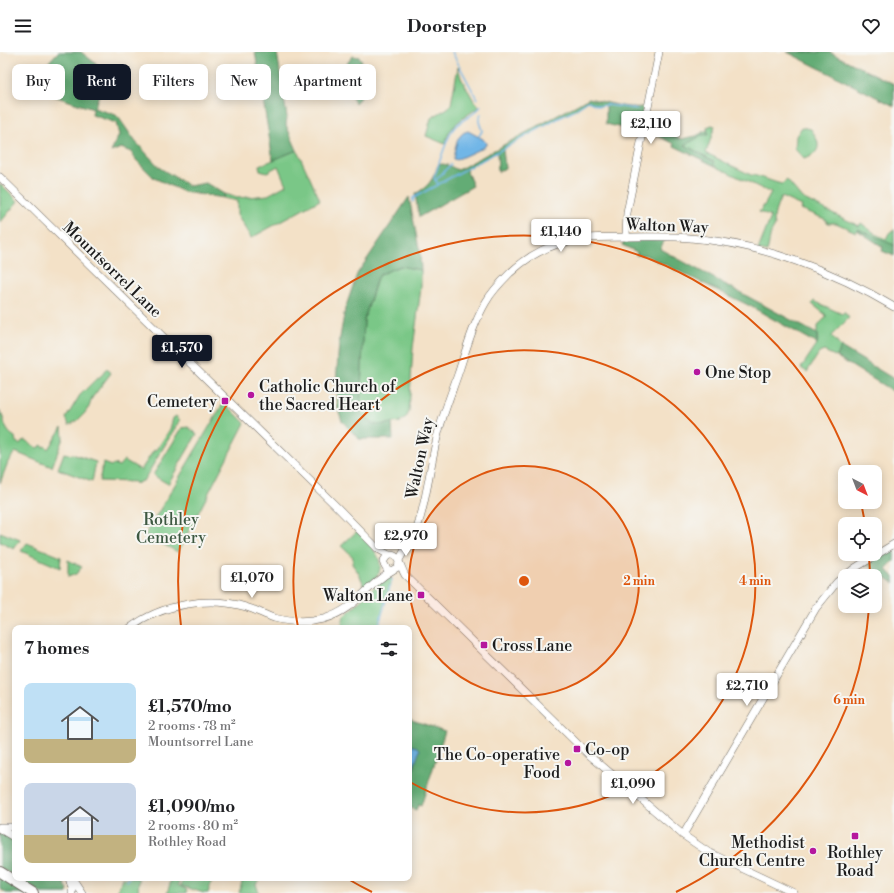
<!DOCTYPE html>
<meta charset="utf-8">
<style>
:root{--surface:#fff;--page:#f6f6f6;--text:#202124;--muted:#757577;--accent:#111827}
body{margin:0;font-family:"Libre Bodoni",serif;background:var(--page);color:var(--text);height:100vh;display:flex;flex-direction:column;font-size:15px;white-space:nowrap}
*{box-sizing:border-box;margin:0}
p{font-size:13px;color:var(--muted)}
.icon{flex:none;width:22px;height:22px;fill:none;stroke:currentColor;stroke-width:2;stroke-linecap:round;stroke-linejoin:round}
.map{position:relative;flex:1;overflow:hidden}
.sheet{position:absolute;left:12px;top:573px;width:400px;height:256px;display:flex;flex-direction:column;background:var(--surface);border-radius:8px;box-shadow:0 2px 10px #0003}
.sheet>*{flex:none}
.banner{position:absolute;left:12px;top:12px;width:400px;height:36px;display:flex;gap:8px}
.needle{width:26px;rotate:138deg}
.fabs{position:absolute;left:838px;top:413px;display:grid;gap:8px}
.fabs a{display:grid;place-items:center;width:44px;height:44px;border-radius:8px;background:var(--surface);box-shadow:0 2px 10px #0003;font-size:20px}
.price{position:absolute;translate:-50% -34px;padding:0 9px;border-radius:4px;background:#fff;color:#222;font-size:13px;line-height:26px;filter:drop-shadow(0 1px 2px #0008)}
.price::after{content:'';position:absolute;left:50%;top:24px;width:12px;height:9px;margin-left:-6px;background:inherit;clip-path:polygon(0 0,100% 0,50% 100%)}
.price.on{background:var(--accent);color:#fff}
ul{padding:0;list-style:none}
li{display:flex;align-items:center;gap:12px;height:100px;padding:0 12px}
li span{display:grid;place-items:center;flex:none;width:112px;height:80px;border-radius:8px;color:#555}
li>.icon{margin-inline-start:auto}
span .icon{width:48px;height:48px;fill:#fffc;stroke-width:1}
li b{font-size:17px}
h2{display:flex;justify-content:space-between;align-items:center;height:48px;padding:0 12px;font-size:17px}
.pill{padding:0 14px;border-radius:8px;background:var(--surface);box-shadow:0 2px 10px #0003;font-size:14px;line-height:36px}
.pill.on{background:var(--accent);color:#fff}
header{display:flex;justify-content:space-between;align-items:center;height:52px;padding:0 12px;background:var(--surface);font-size:18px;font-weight:700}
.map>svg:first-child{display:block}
.green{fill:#7ac787;stroke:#4b7252}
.forest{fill:#63ac74;stroke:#406448}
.water{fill:#71b6e7;stroke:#466982}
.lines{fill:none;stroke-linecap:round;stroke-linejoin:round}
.stream{stroke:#71b6e7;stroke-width:1.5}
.secondary-casing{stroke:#676158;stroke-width:8}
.highway-casing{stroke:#676158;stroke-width:12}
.secondary{stroke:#fff;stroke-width:7}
.highway{stroke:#fff;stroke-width:10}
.ring{fill:none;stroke:#de560d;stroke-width:2}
.poi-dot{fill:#b5179e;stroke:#f6f6f2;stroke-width:1.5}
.labels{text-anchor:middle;stroke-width:4;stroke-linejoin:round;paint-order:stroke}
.street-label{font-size:16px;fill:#1c1c1c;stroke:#f6f6f2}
.poi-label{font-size:16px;fill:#1c1c1c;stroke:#f6f6f2;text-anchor:start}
.park-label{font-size:16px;fill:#3d5841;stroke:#f6f6f2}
.centre{fill:#de560d;stroke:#f6f6f2;stroke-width:2}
.ring-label{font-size:12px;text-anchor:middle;font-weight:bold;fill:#de560d;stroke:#f6f6f2;stroke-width:4;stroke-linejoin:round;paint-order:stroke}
</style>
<header><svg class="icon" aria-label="menu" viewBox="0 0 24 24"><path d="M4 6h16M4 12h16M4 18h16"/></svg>Doorstep<svg class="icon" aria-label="heart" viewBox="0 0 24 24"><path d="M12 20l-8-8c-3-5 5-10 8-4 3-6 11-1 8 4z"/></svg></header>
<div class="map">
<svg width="894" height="841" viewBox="0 0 894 841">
<rect width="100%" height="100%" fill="#f6f6f2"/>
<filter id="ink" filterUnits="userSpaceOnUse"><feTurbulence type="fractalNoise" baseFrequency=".025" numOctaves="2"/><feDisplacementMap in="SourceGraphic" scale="8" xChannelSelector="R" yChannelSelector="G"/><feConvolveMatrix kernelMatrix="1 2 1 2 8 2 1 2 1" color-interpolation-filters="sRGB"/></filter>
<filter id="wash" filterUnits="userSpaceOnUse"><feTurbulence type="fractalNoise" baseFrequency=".012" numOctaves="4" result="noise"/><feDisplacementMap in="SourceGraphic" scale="16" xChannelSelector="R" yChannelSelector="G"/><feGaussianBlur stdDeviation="0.9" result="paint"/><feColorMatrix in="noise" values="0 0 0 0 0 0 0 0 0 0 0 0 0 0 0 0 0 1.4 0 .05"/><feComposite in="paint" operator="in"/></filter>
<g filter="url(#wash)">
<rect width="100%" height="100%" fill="#f3e1c7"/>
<g class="green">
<path d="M458 15 461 26 474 49 479 55C464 66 449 72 445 92L426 84 431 66 448 56 451 52Z"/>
<path d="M712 73 715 74 706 101 751 123C761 124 772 130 782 132L787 128 802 146 859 174 861 171 877 183 886 187 889 181 894 177V194L858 177 856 180 836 171H828L825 167 800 157 801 154 781 145C777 155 772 164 775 174L771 181 767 200 758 198 771 165 759 160 765 152 771 141 713 113 714 109 685 93 708 80 707 75Z"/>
<path d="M802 75 811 77C820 91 823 100 804 107L795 97 796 84Z"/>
<polygon points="297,98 320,148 251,186 237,163 237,149 223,146 224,142 238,146 268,143 286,133 278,114 267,120 260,118 259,114"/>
<polygon points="0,131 18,149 0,171"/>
<polygon points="400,214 421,218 421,236 413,296 409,360 406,366 401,370 377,373 371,372 360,360 364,268 378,224 383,221"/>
<path d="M814 249 842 262 844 260 849 266 831 284 841 295 837 305 824 299 819 301 807 320 801 316 817 292C819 287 816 284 817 279 817 274 822 268 826 266V263L812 252Z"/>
<polygon points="107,316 111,321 92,346 89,355 84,362 77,369 69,373 66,366 80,343 97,326 99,327"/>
<polygon points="224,350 245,371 178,500 145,483"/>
<path d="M0 358 1 362H2C5 372 5 379 15 385L16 390 20 392 22 389 25 388 37 396 42 393 43 395 45 394 48 397 62 375 63 386 52 415 15 400 8 410 0 431Z"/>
<polygon points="176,364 180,368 144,428 135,432 134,430 99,429 103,411 111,414 113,412 119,414 124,408 141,418 154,398 156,399 170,377 173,366"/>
<polygon points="188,375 197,382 168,432 153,423 182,376"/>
<polygon points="64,401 72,403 72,402 96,410 92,430 58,417"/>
<path d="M357 479C366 488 387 507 378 522 375 528 369 530 365 535L358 520 352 512 353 505 341 494Z"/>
<polygon points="0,480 20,488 14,497 0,490"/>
<polygon points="27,491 61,505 60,516 21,499"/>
<polygon points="68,508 82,515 76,522 68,525"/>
<polygon points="389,525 392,527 378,576 341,576 344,564 359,551 375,534"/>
<polygon points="122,826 139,826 138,841 117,841"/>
<polygon points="172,826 180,826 178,833 187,838 186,841 167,841"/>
<polygon points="183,826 213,826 208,841 204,841 181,834"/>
<polygon points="243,826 262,826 256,832 259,841 239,841"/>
</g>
<g class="forest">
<polygon points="58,0 81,0 95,11 109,25 103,33 94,56 116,63 119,66 135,89 160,116 189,134 206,131 224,142 223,146 184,140 154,126 136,108 131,100 121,96 111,100 119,83 116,71 92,63 93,57 54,44 35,25"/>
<polygon points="255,0 277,0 287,65 286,73 297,98 273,108"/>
<polygon points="787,0 829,0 894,32 894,54"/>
<polygon points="353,4 359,5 362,9 353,21 365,35 363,43 355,51 341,27 340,20"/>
<path d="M589 46C606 50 625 57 643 55L640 80 606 72V53L599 54 588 49 572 60 564 63 503 97 505 116 498 120 497 100 466 117 473 134 419 165 415 142C428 135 433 128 438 113 445 110 451 115 458 118Z"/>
<polygon points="646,69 681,87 696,84 707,78 708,83 702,83 685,93 715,110 713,113 674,94 675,92 652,81 643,82"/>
<path d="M409 145 420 202 421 218 400 214 383 221 378 224 375 232 364 268 360 360C372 374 375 374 392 371L393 387H359L342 369 338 357 336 330 339 291 345 257 357 222Z"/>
<polygon points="858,177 894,193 894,204 882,199 883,195 857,178"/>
<polygon points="626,185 666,185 660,197 817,282 817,292 750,254 645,203 636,203 637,200 622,193"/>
<polygon points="841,295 894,327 894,340 837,305"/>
<polygon points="894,497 894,509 886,518 894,524 894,531 866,512"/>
<polygon points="409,667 445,679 421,754 418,753 416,758 410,756 409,757 409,727 415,714 418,695 409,693"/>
<polygon points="0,781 10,785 15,793 15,825 0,816"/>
<polygon points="0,824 27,841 6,841 0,837"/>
<polygon points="16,826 62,826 68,838 67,841 41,841"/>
</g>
<g class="water">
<path d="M468 79 483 87 486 91V93L482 96 456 108 453 107C455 98 456 81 468 79Z"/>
<polygon points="409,693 418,695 420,698 409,727"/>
</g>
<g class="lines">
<g class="stream">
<polyline points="452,0 477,47"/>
<path d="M479 84 482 79C481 73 476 68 481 62"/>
<polyline points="436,128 451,112"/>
<path d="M438 132 434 126C439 113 446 86 454 76 461 67 476 63 481 54"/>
<polyline points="413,150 413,146 415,145 559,66 572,60 588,49 599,54 608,53 637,57"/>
<polyline points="378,576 392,527"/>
<polyline points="127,829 129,826"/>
</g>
</g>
</g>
<g filter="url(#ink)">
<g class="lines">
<defs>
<g id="secondary">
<polyline points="0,125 337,455 378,497 389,503"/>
<polyline points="626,185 627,161 659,0"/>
<path d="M399 508 416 479 419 470C427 444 430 416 436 390 441 367 450 345 458 322 466 298 473 272 486 250 492 239 501 230 510 221 548 185 583 185 632 185 652 185 671 184 690 186 760 191 834 219 894 255"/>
<path d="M399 510 398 515 391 519 387 517 383 510 387 504C399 499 400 515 405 523L587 701 683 783 708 800 794 841"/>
<path d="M130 576C162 552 208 544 246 555 256 558 265 563 274 566 289 570 307 571 323 567 355 558 365 535 391 519"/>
<polyline points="0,775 15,775"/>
<polyline points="0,777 15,786"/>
<polyline points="683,783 816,556 837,530 855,516 894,492"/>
<polyline points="69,826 72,836 72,841"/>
<polyline points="72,826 82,841"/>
</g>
<polyline id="highway" points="0,820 33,841"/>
</defs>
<use href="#secondary" class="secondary-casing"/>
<use href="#highway" class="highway-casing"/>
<use href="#secondary" class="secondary"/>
<use href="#highway" class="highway"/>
</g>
</g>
<circle cx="524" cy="529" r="115" fill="#de560d" fill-opacity=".12"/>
<g class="ring">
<circle cx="524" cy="529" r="115"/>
<path d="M298 575A231 231 0 1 1 410 730"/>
<path d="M869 556A346 346 0 0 1 676 840M372 840A346 346 0 0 1 348 827M181 574A346 346 0 0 1 852 419M861 451A346 346 0 0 1 865 472M869 505A346 346 0 0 1 870 523"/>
</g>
<g class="poi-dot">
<circle cx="697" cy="320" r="4"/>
<circle cx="251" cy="343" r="4"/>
<rect x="221" y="345" width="8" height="8" rx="2"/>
<rect x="417" y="539" width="8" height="8" rx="2"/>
<rect x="480" y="589" width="8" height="8" rx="2"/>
<rect x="573" y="693" width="8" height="8" rx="2"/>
<circle cx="568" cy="711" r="4"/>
<rect x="851" y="780" width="8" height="8" rx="2"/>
<circle cx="813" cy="799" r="4"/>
</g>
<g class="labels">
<g class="street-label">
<text transform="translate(667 173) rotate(2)" y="6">Walton Way</text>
<text transform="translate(113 217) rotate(44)" y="6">Mountsorrel Lane</text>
<text transform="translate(419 406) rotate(-78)" y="6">Walton Way</text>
</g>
<g class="poi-label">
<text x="705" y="326">One Stop</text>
<text x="259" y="340">Catholic Church of<tspan x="259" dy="18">the Sacred Heart</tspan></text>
<text x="217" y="355" text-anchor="end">Cemetery</text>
<text x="413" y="549" text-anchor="end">Walton Lane</text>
<text x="492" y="599">Cross Lane</text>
<text x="585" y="703">Co-op</text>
<text x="560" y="708" text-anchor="end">The Co-operative<tspan x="560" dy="18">Food</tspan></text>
<text x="805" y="796" text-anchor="end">Methodist<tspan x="805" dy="18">Church Centre</tspan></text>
<text x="855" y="806" text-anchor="middle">Rothley<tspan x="855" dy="18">Road</tspan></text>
</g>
<g class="park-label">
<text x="171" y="473">Rothley<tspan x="171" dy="18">Cemetery</tspan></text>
</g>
</g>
<circle cx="524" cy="529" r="6" class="centre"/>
<g class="ring-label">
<text x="639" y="533">2 min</text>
<text x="755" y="533">4 min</text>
<text x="849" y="652">6 min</text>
</g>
</svg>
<div class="fabs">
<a><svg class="needle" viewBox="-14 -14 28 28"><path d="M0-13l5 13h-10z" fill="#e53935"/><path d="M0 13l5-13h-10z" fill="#757577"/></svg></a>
<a><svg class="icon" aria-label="locate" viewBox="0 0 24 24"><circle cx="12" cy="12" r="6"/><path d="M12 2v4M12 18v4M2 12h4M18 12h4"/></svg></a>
<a><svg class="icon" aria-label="layers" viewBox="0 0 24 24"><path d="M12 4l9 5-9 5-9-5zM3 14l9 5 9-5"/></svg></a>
</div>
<b class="price" style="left:651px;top:93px">£2,110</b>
<b class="price" style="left:561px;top:201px">£1,140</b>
<b class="price on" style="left:182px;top:317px">£1,570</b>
<b class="price" style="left:406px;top:505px">£2,970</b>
<b class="price" style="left:252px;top:547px">£1,070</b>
<b class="price" style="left:747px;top:655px">£2,710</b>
<b class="price" style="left:633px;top:753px">£1,090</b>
<div class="banner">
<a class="pill">Buy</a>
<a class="pill on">Rent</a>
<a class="pill">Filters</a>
<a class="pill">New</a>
<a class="pill">Apartment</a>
</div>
<section class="sheet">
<h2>7 homes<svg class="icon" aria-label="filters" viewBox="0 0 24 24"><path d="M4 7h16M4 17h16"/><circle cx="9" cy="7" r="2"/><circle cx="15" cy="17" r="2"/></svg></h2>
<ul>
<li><span style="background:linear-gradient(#bfe0f5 70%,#c2b280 0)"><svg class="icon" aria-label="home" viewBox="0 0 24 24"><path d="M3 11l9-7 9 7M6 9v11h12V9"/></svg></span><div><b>£1,570/mo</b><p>2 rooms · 78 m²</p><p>Mountsorrel Lane</p></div></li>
<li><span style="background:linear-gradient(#c9d6e8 65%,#c2b280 0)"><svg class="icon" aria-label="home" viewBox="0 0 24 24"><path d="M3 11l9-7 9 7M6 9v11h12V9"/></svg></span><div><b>£1,090/mo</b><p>2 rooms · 80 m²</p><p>Rothley Road</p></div></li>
</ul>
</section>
</div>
